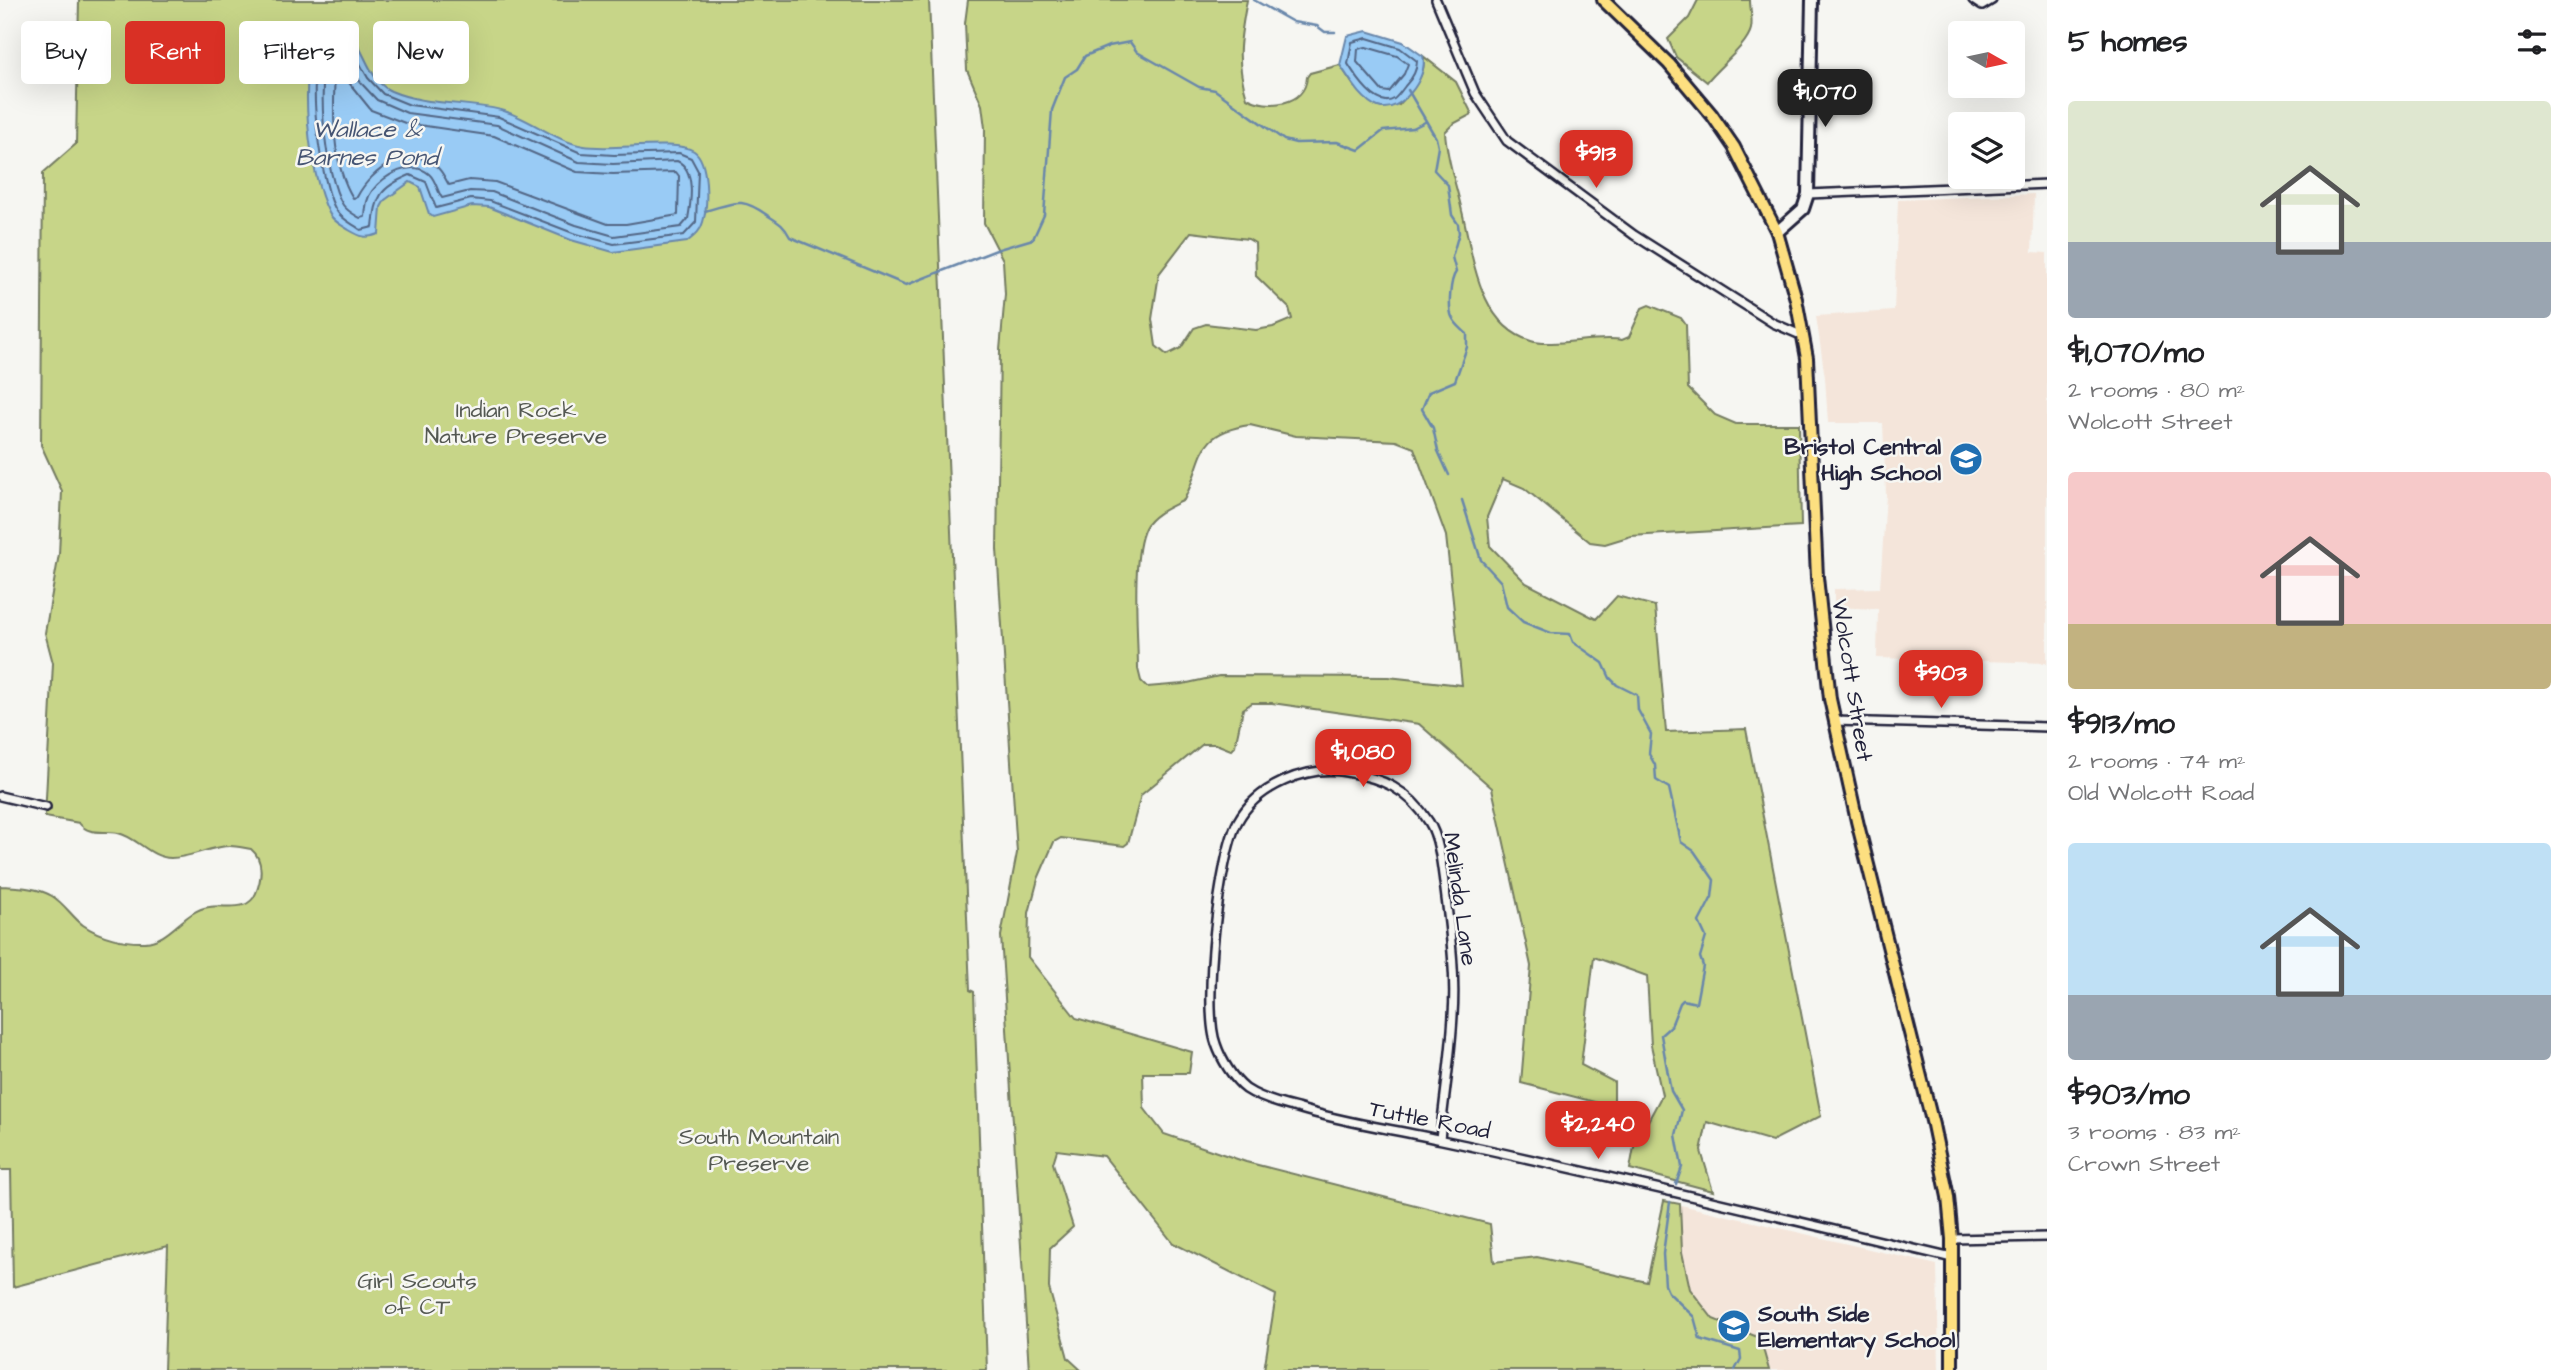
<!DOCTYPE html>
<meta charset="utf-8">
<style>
:root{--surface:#fff;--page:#f6f6f6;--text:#202124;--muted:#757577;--accent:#d93025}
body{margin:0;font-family:"Architects Daughter",sans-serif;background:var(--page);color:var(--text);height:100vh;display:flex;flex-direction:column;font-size:26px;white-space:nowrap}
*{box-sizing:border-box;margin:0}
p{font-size:23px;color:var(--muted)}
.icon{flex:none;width:38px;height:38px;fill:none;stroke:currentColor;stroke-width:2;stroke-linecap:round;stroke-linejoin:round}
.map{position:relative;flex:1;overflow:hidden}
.details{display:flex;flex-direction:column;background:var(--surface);width:525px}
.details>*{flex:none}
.top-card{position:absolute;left:21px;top:21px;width:665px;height:63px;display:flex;gap:14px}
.needle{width:46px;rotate:99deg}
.tools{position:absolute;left:1948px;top:21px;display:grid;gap:14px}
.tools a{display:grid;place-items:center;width:77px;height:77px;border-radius:7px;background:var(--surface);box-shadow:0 7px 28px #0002;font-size:35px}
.price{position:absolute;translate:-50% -60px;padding:0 16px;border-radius:14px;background:var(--accent);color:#fff;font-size:23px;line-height:46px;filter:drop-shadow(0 2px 4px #0008)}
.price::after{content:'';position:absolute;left:50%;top:42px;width:21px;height:16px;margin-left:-10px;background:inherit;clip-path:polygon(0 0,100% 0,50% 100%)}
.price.current{background:#222;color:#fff}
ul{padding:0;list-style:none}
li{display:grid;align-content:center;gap:14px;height:371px;padding:0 21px}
li span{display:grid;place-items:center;height:217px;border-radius:7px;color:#555}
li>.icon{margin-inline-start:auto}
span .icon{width:126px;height:126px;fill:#fffc;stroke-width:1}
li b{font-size:30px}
h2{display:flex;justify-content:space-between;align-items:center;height:84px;padding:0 21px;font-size:30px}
.pill{padding:0 24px;border-radius:7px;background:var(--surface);box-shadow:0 7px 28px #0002;font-size:24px;line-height:63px}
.pill.current{background:var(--accent);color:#fff}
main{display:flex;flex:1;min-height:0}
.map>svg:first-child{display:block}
.built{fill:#f4e5da}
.green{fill:#c7d588;stroke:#747c62;stroke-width:2;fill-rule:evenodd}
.water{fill:#99cbf5;stroke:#6987ab;stroke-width:2}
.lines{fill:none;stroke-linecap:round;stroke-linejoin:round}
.shore{stroke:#526685;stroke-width:2}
.stream{stroke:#6987ab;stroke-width:2.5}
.street-casing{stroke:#22223b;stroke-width:12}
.secondary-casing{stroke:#22223b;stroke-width:16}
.primary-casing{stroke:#22223b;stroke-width:16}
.street{stroke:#f6f6f2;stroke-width:7}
.secondary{stroke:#f6f6f2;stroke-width:10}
.primary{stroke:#fddf80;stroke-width:10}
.labels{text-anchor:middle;stroke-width:5;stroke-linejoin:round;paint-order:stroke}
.park-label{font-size:23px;fill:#545852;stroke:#f6f6f2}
.poi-label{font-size:23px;font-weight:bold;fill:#22223b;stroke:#f6f6f2;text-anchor:end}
.street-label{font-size:23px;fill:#22223b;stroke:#f6f6f2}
.water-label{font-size:24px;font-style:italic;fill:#465573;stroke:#f6f6f2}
</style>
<main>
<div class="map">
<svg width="2047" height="1370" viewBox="0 0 2047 1370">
<rect width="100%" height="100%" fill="#f6f6f2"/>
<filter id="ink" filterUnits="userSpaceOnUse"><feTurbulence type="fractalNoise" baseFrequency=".0143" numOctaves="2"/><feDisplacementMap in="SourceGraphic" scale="14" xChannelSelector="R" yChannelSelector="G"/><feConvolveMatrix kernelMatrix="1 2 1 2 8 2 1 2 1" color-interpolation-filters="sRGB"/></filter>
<g filter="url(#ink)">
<g class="built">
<polygon points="2034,194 2032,252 2047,253 2047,663 1877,658 1878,609 1834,607 1834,589 1880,588 1886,495 1883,423 1828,423 1825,378 1816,316 1894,311 1898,200"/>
<polygon points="1664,1201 1937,1265 1939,1370 1525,1370 1537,1257 1647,1282"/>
</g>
<g class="green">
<path d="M79 0H929L970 990 974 992 987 1370H164L168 1246 13 1287 11 1170H0V886C17 887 37 887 52 896 64 903 72 917 83 925 100 937 125 943 145 942 171 941 184 910 209 907 226 904 248 913 256 893 262 878 264 860 251 849 244 848 237 846 230 846 211 846 191 858 171 858 150 858 137 837 118 833 103 830 89 836 79 823L45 817 53 663 45 633 59 554 62 491 41 445 43 173 76 144Z"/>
<path d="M968 0H1247C1240 39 1235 59 1247 98 1268 109 1305 106 1307 77L1310 73 1340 65 1354 86 1399 105C1410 92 1428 75 1423 56L1456 82 1472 114 1453 124 1445 132C1447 160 1456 184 1462 211 1473 255 1478 325 1531 341 1552 348 1597 335 1622 340L1629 337 1642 308 1649 305 1681 318 1686 325 1688 388 1715 415 1736 424H1799L1801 526 1631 536 1605 544 1590 542 1524 488 1503 479 1487 517 1490 546 1526 583 1596 619 1617 596 1655 606 1666 732 1746 729 1821 1116 1772 1141 1707 1122 1701 1151 1713 1191 1630 1169 1634 1147 1662 1095 1651 1045 1647 976 1594 957 1581 1065 1614 1082V1107L1521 1083 1531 966 1492 788 1419 724 1272 703H1252L1243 709 1235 746 1231 750 1216 744H1203L1141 795 1128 843 1124 846 1061 838 1054 842 1038 879 1029 913 1028 957 1076 1018 1192 1052 1189 1073H1143L1144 1108 1164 1134 1246 1162 1490 1224 1494 1262 1537 1257 1647 1282 1664 1201 1680 1204 1682 1252 1690 1289 1713 1319 1760 1338 1769 1370H1264L1276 1295 1173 1243 1104 1156 1057 1150 1053 1163 1073 1227 1050 1248 1049 1288 1068 1358 1081 1370H1029L1001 936 1017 853 997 549 1000 350 1005 294 1003 260 984 223 985 128 982 105 967 70 965 23ZM1191 232 1248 239 1255 243 1256 276 1289 308 1292 319 1273 327 1256 330 1206 324 1194 328 1181 348 1167 355 1156 346 1152 319 1159 274ZM1250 425 1296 436 1396 441 1414 448 1446 536 1462 685 1388 677 1219 676 1183 684 1147 687 1141 681 1138 669C1138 634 1131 557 1145 528 1152 514 1171 507 1184 500 1205 460 1193 433 1250 425Z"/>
<path d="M1698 0H1750C1750 9 1753 21 1751 29 1747 46 1718 67 1707 82L1676 57 1668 39 1689 18Z"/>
</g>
<g class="water">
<path d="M335 24C365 33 363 78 391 91 426 106 465 101 501 110 530 118 554 141 584 146 611 151 675 139 694 151 709 161 708 206 703 222 701 231 694 236 687 242L613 252 571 240 489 207 472 206 433 217 429 214 420 187 410 182 385 200 381 207 379 234C366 239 361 237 349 230 342 226 333 221 329 213 309 174 297 76 318 35 322 28 328 26 335 24Z"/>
<path d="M1367 31 1403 42 1423 56C1429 77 1400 115 1378 107 1362 101 1349 78 1340 65L1347 36Z"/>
</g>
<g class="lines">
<g class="shore">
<path d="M335 31 346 39 368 78 383 94 410 105 499 117 581 153 614 155 679 153 691 158 698 171 696 222 684 235 614 244 573 233 490 201 471 199 436 208 426 182 410 175C379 188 376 197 373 227L361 230C353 224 341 219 336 210 320 184 298 41 335 31Z"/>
<path d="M1367 38 1400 48 1417 61C1417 71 1412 79 1405 86 1402 90 1398 96 1394 99 1377 110 1355 75 1348 64L1352 42Z"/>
<path d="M335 42 339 44 361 83 377 100 407 113 497 125 579 162 613 164 677 161C696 169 691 202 688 219L681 227 614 236 576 225 492 192 470 191 442 198C437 191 436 180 429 174 412 159 384 175 372 191 366 199 366 207 365 217L360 218C355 215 347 211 343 205 325 177 312 67 335 42Z"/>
<polygon points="1366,47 1397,56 1408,64 1404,74 1389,92 1382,91 1357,62 1358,49"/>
<path d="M338 69 371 110 405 123 494 136 577 172 613 174 676 172 679 176 678 215 626 224H608L495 182 469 180 449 185C445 179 443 172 437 167 409 142 371 170 357 197L353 198C331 162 333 113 335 72Z"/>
</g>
<g class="stream">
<polyline points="1254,0 1293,22 1317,26 1325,32 1335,32"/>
<path d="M1408 90 1436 138 1438 147 1434 170 1448 185 1452 215 1458 224 1459 233 1452 257 1456 272C1450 280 1448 308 1452 317 1455 324 1462 329 1467 334V347L1455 381 1429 392 1422 409 1433 428 1438 451 1449 475"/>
<path d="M705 211C735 203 740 196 767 215 778 222 784 225 790 237L906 285 999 249 1033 239 1044 215 1052 110 1065 77 1077 69 1085 56 1109 46 1130 42 1137 52 1199 87 1215 90 1284 140 1296 143 1337 142 1359 150 1383 131 1413 128 1425 122"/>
<polyline points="1462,500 1481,560 1501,582 1507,607 1523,622 1551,633 1570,634 1573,642 1603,663 1610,678 1617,685 1637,695 1638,710 1651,734 1649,754 1655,765 1656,780 1669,788 1681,842 1694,851 1714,880 1712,897 1699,922 1706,937 1700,957 1703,966 1696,1003 1683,1000 1680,1003 1671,1026 1661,1035 1671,1091 1682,1110 1676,1135 1682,1167 1676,1184"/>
<polyline points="1670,1202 1663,1254 1665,1285 1668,1292 1694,1317 1700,1339 1740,1351 1741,1359 1735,1370"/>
</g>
<defs>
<g id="street">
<polyline points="1436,0 1475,93 1507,141 1634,235 1773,323 1803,336"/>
<polyline points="1973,0 1982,6 1992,0"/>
<polyline points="1808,194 2047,184"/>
<polyline points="1834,721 2047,727"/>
<polyline points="0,796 46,807"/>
<path d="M1440 1139C1444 1098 1451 1056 1453 1015 1456 973 1450 931 1445 890 1442 870 1440 839 1429 822 1408 789 1382 778 1346 772 1307 765 1257 786 1238 821 1219 855 1202 1008 1216 1044 1221 1059 1233 1079 1246 1089 1261 1099 1280 1104 1297 1108 1345 1123 1393 1129 1442 1140 1613 1176 1782 1218 1952 1258"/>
<polyline points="1952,1239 2047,1237"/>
</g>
<polyline id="secondary" points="1777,232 1803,209 1808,194 1812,0"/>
<polyline id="primary" points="1603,0 1669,64 1712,115 1734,147 1777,232 1796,299 1807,358 1817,577 1830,699 1857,821 1933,1125 1948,1197 1952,1239 1952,1370"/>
</defs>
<use href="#street" class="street-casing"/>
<use href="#secondary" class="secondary-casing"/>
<use href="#primary" class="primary-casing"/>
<use href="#street" class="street"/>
<use href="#secondary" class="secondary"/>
<use href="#primary" class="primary"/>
</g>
</g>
<defs>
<symbol id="school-disc" viewBox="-11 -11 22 22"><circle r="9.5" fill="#1f6fb2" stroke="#f6f6f2"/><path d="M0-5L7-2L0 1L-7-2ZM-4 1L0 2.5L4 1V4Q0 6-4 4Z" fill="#fff"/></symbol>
</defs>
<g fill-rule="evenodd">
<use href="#school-disc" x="1947" y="440" width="38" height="38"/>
<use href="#school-disc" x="1715" y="1307" width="38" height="38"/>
</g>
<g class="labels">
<g class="park-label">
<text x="516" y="417">Indian Rock<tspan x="516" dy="26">Nature Preserve</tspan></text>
<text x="759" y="1144">South Mountain<tspan x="759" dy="26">Preserve</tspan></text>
<text x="417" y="1288">Girl Scouts<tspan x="417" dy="26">of CT</tspan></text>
</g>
<g class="poi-label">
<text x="1941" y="454">Bristol Central<tspan x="1941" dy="26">High School</tspan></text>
<text x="1758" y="1321" text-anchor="start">South Side<tspan x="1758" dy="26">Elementary School</tspan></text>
</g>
<g class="street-label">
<text transform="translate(1853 680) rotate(81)" y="8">Wolcott Street</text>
<text transform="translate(1461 899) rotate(82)" y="8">Melinda Lane</text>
<text transform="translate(1430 1119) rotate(11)" y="8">Tuttle Road</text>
</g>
<g class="water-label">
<text x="367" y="137">Wallace &amp;<tspan x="367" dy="28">Barnes Pond</tspan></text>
</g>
</g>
</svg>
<div class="tools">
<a><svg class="needle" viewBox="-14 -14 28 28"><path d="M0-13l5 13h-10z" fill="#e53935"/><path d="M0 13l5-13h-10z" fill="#757577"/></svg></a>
<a><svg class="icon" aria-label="layers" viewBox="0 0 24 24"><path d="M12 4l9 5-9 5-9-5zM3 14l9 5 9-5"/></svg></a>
</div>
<b class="price current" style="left:1825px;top:129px">$1,070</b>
<b class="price" style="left:1596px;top:190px">$913</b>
<b class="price" style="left:1941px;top:710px">$903</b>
<b class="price" style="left:1363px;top:789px">$1,080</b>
<b class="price" style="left:1598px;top:1161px">$2,240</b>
<div class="top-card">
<a class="pill">Buy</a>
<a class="pill current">Rent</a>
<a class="pill">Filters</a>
<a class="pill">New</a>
</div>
</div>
<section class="details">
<h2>5 homes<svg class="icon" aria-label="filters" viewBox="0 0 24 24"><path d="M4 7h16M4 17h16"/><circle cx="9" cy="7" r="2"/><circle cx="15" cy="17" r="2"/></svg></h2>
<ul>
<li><span style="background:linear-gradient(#dfe7d0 65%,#9aa5b1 0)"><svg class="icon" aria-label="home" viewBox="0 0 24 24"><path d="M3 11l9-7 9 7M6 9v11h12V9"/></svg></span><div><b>$1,070/mo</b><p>2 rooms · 80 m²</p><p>Wolcott Street</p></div></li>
<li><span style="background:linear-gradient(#f6c9c9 70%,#c2b280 0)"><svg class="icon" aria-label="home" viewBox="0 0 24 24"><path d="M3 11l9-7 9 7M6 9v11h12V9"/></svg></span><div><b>$913/mo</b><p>2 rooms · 74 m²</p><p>Old Wolcott Road</p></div></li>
<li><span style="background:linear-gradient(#bfe0f5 70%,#9aa5b1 0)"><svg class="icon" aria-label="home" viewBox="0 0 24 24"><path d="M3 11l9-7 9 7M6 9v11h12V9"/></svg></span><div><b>$903/mo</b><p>3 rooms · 83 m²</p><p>Crown Street</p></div></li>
</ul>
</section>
</main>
